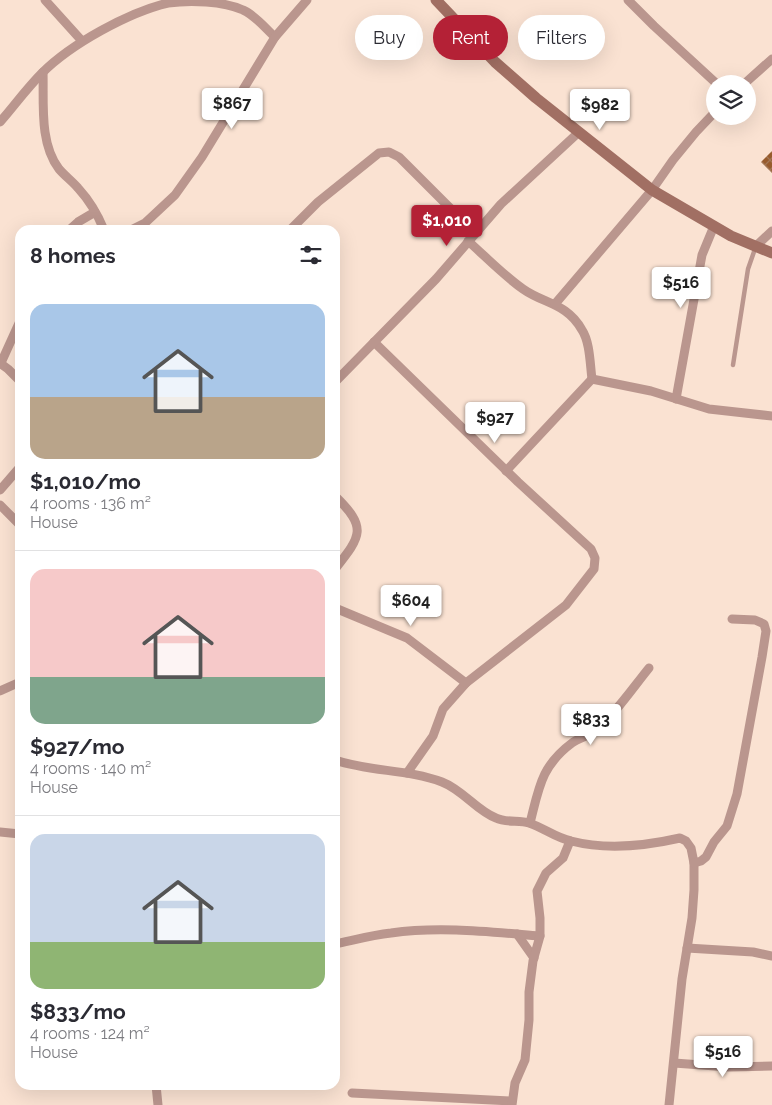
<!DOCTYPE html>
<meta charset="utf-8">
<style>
:root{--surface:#fff;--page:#f7f7f7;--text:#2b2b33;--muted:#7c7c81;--line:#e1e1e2;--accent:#b42136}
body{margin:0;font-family:Raleway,sans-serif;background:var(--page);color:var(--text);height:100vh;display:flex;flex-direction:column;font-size:19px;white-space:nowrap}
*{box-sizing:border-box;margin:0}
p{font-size:16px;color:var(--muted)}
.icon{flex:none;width:28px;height:28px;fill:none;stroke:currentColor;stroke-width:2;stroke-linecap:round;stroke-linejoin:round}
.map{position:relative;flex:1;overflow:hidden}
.drawer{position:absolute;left:15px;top:225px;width:325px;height:865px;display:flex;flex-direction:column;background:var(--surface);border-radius:15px;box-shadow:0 5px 20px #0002}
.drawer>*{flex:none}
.banner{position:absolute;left:355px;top:15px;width:341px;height:45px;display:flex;gap:10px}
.controls{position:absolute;left:706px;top:75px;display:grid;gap:10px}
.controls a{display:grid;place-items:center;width:50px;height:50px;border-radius:50%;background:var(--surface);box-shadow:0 5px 20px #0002;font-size:25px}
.price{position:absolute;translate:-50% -42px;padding:0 11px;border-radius:5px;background:#fff;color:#222;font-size:16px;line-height:32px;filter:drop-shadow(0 1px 2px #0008)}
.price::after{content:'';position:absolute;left:50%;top:30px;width:15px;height:11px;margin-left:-8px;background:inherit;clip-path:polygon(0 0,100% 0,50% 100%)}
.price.selected{background:var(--accent);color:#fff}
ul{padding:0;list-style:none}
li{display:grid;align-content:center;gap:10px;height:265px;padding:0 15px}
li+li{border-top:1px solid var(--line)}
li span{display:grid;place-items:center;height:155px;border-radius:15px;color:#555}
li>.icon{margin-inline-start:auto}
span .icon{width:90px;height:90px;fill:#fffc;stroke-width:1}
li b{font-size:21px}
h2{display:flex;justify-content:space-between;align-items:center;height:60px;padding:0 15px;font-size:21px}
.tag{padding:0 18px;border-radius:22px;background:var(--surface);box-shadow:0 5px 20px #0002;font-size:18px;line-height:45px}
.tag.selected{background:var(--accent);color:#fff}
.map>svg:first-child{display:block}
.building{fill:url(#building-cross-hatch)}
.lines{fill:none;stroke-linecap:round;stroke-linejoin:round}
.lane{stroke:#ba968e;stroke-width:4.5}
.street{stroke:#ba968e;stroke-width:9}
.secondary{stroke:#a16f63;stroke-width:11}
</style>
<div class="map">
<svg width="772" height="1105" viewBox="0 0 772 1105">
<defs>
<pattern id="building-cross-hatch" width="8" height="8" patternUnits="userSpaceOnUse" patternTransform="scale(1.25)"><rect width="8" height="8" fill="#975b2d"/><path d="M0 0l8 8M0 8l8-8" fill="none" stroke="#a27756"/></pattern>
</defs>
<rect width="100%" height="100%" fill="#fae2d2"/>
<polygon class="building" points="772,151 772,173 761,162"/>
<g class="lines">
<polyline class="lane" points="733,365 748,269 756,246"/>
<g class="street">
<polyline points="45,0 82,41"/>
<polyline points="628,0 654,26 717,84"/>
<path d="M43 72C44 102 39 143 59 169 65 176 72 181 78 188 89 200 98 215 104 230"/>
<polyline points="744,84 772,59"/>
<path d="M0 122C14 106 27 88 42 73 71 44 129 12 168 3 190 0 223 1 243 10 255 15 266 29 275 37"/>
<polyline points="69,230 78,222 95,212"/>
<polyline points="131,230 145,223 175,195 202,157 275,37 307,0"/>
<polyline points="290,230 318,202 379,153 389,152 399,157 475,233"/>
<path d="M468 241C486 257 503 275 523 289 544 304 567 303 582 330 590 342 590 364 592 379"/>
<polyline points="756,246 772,231"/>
<polyline points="555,304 652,190 673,160 696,132 715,112"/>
<polyline points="374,342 518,482 591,549 595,558 594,569 566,605 466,683 443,709 433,736 407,773"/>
<polyline points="0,363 8,369 20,381"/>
<polyline points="1,363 20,321"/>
<polyline points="592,379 651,391 709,409 772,416"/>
<polyline points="335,382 436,279 501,204 579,132"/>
<polyline points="676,399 702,255 714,226"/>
<polyline points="506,471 592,379"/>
<polyline points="0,490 20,467"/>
<path d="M335 496C368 528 361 536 335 569"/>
<polyline points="0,505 20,525"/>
<polyline points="335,608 407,638 466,683"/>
<polyline points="0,691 20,682"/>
<path d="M335 760C370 772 408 769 442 782 463 790 477 811 496 818 506 823 519 820 529 823 544 828 556 838 571 841 606 850 645 846 680 838L686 841 691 848 694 863V890L692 918 682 979 669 1105"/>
<path d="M530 823C539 788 541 766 572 743 579 738 589 736 596 730 616 713 632 689 649 668"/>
<polyline points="0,832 20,834"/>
<polyline points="694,863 701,861 706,857 714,842 727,826 737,794 762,657 766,631 764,624 755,620 732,619"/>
<polyline points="517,934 534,958"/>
<path d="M335 944C354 940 372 935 391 933 440 926 491 932 540 936"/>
<polyline points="687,948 753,952 772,956"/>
<polyline points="674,1063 729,1067 772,1066"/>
<polyline points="156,1085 158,1105"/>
<polyline points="352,1093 512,1101"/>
<polyline points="512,1105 515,1083 525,1060 529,1020 529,992 533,961 540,936 540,918 537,891 546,873 563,858 570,841"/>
</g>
<polyline class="secondary" points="436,0 495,62 536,98 652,190 731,236 772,253"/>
</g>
</svg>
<div class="controls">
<a><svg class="icon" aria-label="layers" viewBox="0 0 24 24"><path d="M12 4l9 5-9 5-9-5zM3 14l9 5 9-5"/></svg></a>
</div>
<b class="price" style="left:232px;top:130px">$867</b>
<b class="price" style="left:600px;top:131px">$982</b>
<b class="price selected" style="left:447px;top:247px">$1,010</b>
<b class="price" style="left:681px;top:309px">$516</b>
<b class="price" style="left:495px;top:444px">$927</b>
<b class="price" style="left:411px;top:627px">$604</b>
<b class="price" style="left:591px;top:746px">$833</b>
<b class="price" style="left:723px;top:1078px">$516</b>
<div class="banner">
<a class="tag">Buy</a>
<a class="tag selected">Rent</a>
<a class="tag">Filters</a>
</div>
<section class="drawer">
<h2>8 homes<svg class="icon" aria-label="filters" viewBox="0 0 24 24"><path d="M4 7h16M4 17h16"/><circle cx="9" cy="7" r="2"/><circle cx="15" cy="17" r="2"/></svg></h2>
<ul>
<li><span style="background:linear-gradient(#a9c7e8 60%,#b9a48a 0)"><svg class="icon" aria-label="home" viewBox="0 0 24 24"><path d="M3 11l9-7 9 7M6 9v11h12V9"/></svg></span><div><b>$1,010/mo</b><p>4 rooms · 136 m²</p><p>House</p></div></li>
<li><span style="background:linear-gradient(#f6c9c9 70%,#7fa58c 0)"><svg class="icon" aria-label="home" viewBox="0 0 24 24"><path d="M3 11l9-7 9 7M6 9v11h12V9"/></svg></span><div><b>$927/mo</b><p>4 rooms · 140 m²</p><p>House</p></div></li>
<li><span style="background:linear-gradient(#c9d6e8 70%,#8fb573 0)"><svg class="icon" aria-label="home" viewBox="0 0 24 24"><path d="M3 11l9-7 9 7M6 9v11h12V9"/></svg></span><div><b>$833/mo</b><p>4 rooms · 124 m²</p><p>House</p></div></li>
</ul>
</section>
</div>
